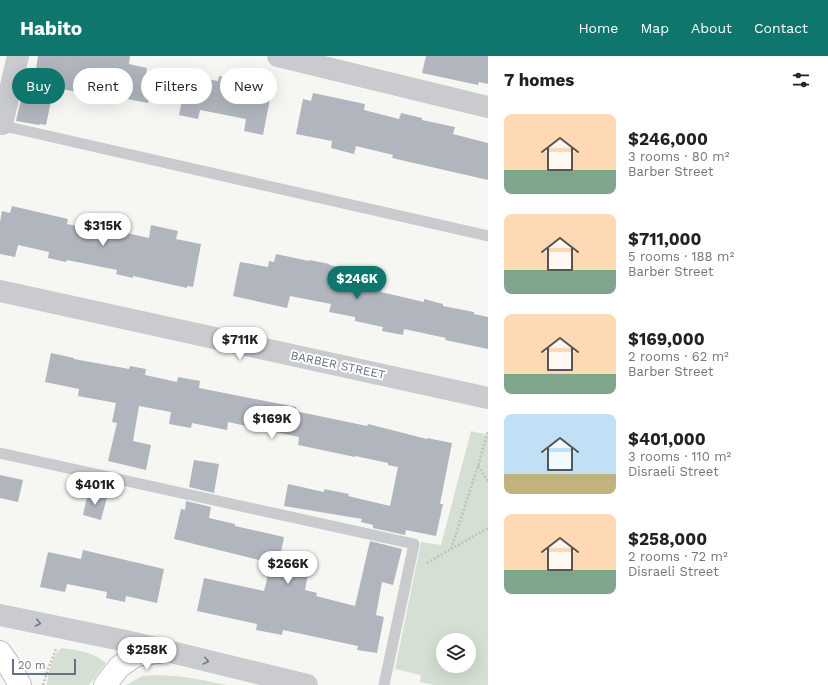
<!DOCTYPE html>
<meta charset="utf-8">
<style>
:root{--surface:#fff;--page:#f6f6f6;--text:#222;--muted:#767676;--accent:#0f766e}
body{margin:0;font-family:"Work Sans",sans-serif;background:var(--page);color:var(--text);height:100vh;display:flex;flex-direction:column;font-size:15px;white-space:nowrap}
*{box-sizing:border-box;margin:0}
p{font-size:13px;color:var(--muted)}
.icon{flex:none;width:22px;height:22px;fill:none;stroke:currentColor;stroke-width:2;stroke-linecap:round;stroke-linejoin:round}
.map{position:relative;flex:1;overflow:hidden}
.sheet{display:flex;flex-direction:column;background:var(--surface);width:340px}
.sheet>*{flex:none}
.hud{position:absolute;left:12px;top:12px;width:380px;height:36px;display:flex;gap:8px}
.fabs{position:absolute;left:436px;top:577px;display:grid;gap:8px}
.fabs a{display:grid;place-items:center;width:40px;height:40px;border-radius:50%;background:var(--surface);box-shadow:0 4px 16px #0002;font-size:20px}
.scale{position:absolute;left:12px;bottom:10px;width:64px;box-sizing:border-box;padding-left:4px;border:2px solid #657186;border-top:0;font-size:11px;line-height:14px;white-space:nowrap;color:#657186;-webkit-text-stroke:3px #fff;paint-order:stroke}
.price{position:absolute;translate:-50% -34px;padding:0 9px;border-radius:14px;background:#fff;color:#222;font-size:13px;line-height:26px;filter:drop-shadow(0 1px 2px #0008)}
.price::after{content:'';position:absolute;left:50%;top:24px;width:12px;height:9px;margin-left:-6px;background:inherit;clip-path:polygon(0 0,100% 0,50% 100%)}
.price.selected{background:var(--accent);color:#fff}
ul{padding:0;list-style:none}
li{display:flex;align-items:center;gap:12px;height:100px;padding:0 16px}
li span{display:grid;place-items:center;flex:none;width:112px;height:80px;border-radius:8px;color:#555}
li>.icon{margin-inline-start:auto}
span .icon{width:48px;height:48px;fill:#fffc;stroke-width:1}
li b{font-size:17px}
h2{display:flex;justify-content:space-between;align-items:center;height:48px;padding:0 16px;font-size:17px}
.chip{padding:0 14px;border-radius:18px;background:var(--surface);box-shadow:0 4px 16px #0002;font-size:14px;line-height:36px}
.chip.selected{background:var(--accent);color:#fff}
header{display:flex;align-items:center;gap:24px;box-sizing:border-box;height:56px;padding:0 20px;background:var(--accent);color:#fff}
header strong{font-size:19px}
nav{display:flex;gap:22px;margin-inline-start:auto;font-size:14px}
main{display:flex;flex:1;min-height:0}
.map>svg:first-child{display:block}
.green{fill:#d6dfd4;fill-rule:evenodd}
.building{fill:#b1b6be}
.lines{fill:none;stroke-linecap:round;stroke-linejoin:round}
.secondary-casing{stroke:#bbbec3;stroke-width:24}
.path{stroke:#c0c1c4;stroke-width:2.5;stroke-dasharray:2 2;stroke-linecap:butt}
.lane{stroke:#c9cbcf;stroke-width:11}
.street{stroke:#c9cbcf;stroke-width:22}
.secondary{stroke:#fff;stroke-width:22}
.oneway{stroke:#6f7a8d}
.labels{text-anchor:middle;stroke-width:4;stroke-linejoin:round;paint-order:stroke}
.street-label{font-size:12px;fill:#657186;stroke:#fff}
</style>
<header>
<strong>Habito</strong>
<nav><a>Home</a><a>Map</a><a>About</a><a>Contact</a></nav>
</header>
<main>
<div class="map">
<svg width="488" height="629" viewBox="0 0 488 629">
<rect width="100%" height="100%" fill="#f6f7f3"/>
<g class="green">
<path d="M471 375 488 379V629H434L420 626 421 619 395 613 421 486 441 489ZM443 584H469V610H443Z"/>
<path d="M62 592C77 594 94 596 106 607L89 629H47C48 618 52 598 62 592Z"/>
<path d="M142 620C170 617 199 623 227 629H126Z"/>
</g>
<g class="building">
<polygon points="38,0 130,0 129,8 147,12 146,18 154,20 148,47 122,42 121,46 54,31 46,69 40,68 39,69 16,65 27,17 35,19"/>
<polygon points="426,0 488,0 488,28 479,26 478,29 422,17"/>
<polygon points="187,19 218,25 219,20 253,28 254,24 273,28 263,79 244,75 246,63 200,54 198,63 179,59"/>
<polygon points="313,37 365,48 364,54 399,63 401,57 422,62 422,64 455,71 453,78 488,87 488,124 392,102 393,99 356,90 354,98 331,92 332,85 296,78 303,43 311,45"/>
<polygon points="12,150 68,163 67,168 77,170 76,173 121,181 122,176 149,182 151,169 178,175 176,183 201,188 193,231 187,230 187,232 133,220 133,222 116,218 117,214 67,204 66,206 48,202 49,196 18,189 15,201 0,198 0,166 2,155 10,157"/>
<polygon points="276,198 309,205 309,204 330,208 329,209 360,216 359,220 374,223 372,230 382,232 381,236 424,246 424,243 443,248 443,250 474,256 474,258 488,261 488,293 445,284 446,282 404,273 403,279 382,275 383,271 355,265 355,261 329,256 331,248 290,240 287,252 233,240 240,206 268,211 269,205 274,206"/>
<polygon points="51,297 74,302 74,303 129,313 130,310 146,313 145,319 177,326 178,321 200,325 199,332 296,351 295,355 367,370 368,368 427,383 427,382 452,387 440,448 443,448 436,480 406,474 405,479 373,472 373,469 361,466 362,463 284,450 288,428 324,436 324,433 349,438 348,440 390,450 398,411 388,409 388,407 355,400 355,401 298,389 299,381 228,366 227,374 192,367 191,372 169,368 171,356 139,350 133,385 151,389 146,414 108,405 117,367 112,366 116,347 78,340 79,333 45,326"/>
<polygon points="194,404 219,408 214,437 189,431"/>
<polygon points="0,419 23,424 18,446 0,442"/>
<polygon points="88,436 107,441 101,464 83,459"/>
<polygon points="186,445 211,451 209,462 235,468 235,470 284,481 281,496 311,501 305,534 317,537 316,540 355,550 370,485 402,493 393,529 382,526 376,559 384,561 377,597 357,594 358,590 283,574 282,579 256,574 257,568 197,555 204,522 264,535 271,507 174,483 181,453 185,454"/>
<polygon points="83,494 164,513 157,547 126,540 125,546 106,542 107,536 67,528 65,536 40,531 48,496 81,503"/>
</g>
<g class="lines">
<defs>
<g id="secondary">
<polyline points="0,596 7,606 20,629"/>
<polyline points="105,629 119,611 136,599 164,595"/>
</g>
</defs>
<use href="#secondary" class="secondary-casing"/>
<g class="path">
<polyline points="478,410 488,425"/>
<polyline points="451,493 488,472"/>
<polyline points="427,507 451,493 478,410 488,375"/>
<polyline points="43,629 48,613 56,593"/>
</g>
<g class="lane">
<polyline points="2,68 13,72 488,180"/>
<polyline points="0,397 414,488 384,629"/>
</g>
<g class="street">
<polyline points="278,0 488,51"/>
<polyline points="0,67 2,68 18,0"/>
<polyline points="0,235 488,342"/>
<polyline points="0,559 126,585 307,629"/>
</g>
<use href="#secondary" class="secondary"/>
</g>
<defs><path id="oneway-chevron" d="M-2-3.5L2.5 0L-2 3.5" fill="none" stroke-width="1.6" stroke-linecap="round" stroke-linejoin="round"/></defs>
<g class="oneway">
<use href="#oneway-chevron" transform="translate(38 567) rotate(12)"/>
<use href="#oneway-chevron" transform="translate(206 605) rotate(14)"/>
</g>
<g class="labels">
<g class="street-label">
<text transform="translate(338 309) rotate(12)" y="4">BARBER STREET</text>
</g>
</g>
</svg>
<div class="fabs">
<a><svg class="icon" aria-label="layers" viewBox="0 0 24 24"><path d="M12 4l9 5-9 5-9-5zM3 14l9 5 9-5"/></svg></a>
</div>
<div class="scale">20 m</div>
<b class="price" style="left:103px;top:191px">$315K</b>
<b class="price selected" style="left:357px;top:244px">$246K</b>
<b class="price" style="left:240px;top:305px">$711K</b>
<b class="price" style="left:272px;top:384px">$169K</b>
<b class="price" style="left:95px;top:450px">$401K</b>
<b class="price" style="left:288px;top:529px">$266K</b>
<b class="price" style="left:147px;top:615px">$258K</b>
<div class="hud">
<a class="chip selected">Buy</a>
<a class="chip">Rent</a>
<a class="chip">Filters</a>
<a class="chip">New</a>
</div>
</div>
<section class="sheet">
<h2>7 homes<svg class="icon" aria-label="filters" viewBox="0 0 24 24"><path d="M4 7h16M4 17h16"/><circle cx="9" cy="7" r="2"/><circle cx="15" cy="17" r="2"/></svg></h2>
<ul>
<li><span style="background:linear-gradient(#ffd9b3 70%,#7fa58c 0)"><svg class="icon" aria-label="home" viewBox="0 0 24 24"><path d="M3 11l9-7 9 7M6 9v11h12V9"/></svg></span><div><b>$246,000</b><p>3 rooms · 80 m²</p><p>Barber Street</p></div></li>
<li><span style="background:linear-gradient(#ffd9b3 70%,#7fa58c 0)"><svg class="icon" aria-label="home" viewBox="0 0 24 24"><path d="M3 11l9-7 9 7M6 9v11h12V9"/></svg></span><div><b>$711,000</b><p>5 rooms · 188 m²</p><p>Barber Street</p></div></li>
<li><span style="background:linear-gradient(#ffd9b3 75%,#7fa58c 0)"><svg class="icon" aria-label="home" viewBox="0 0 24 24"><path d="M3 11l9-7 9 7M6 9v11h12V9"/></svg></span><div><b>$169,000</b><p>2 rooms · 62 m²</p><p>Barber Street</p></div></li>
<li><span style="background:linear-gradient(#bfe0f5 75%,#c2b280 0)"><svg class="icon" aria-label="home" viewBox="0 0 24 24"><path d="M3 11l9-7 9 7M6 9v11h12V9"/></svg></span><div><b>$401,000</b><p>3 rooms · 110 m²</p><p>Disraeli Street</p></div></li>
<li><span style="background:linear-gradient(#ffd9b3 70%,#7fa58c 0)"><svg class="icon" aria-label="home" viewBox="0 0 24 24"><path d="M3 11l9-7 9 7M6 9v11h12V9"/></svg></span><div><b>$258,000</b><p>2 rooms · 72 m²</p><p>Disraeli Street</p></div></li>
</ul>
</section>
</main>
